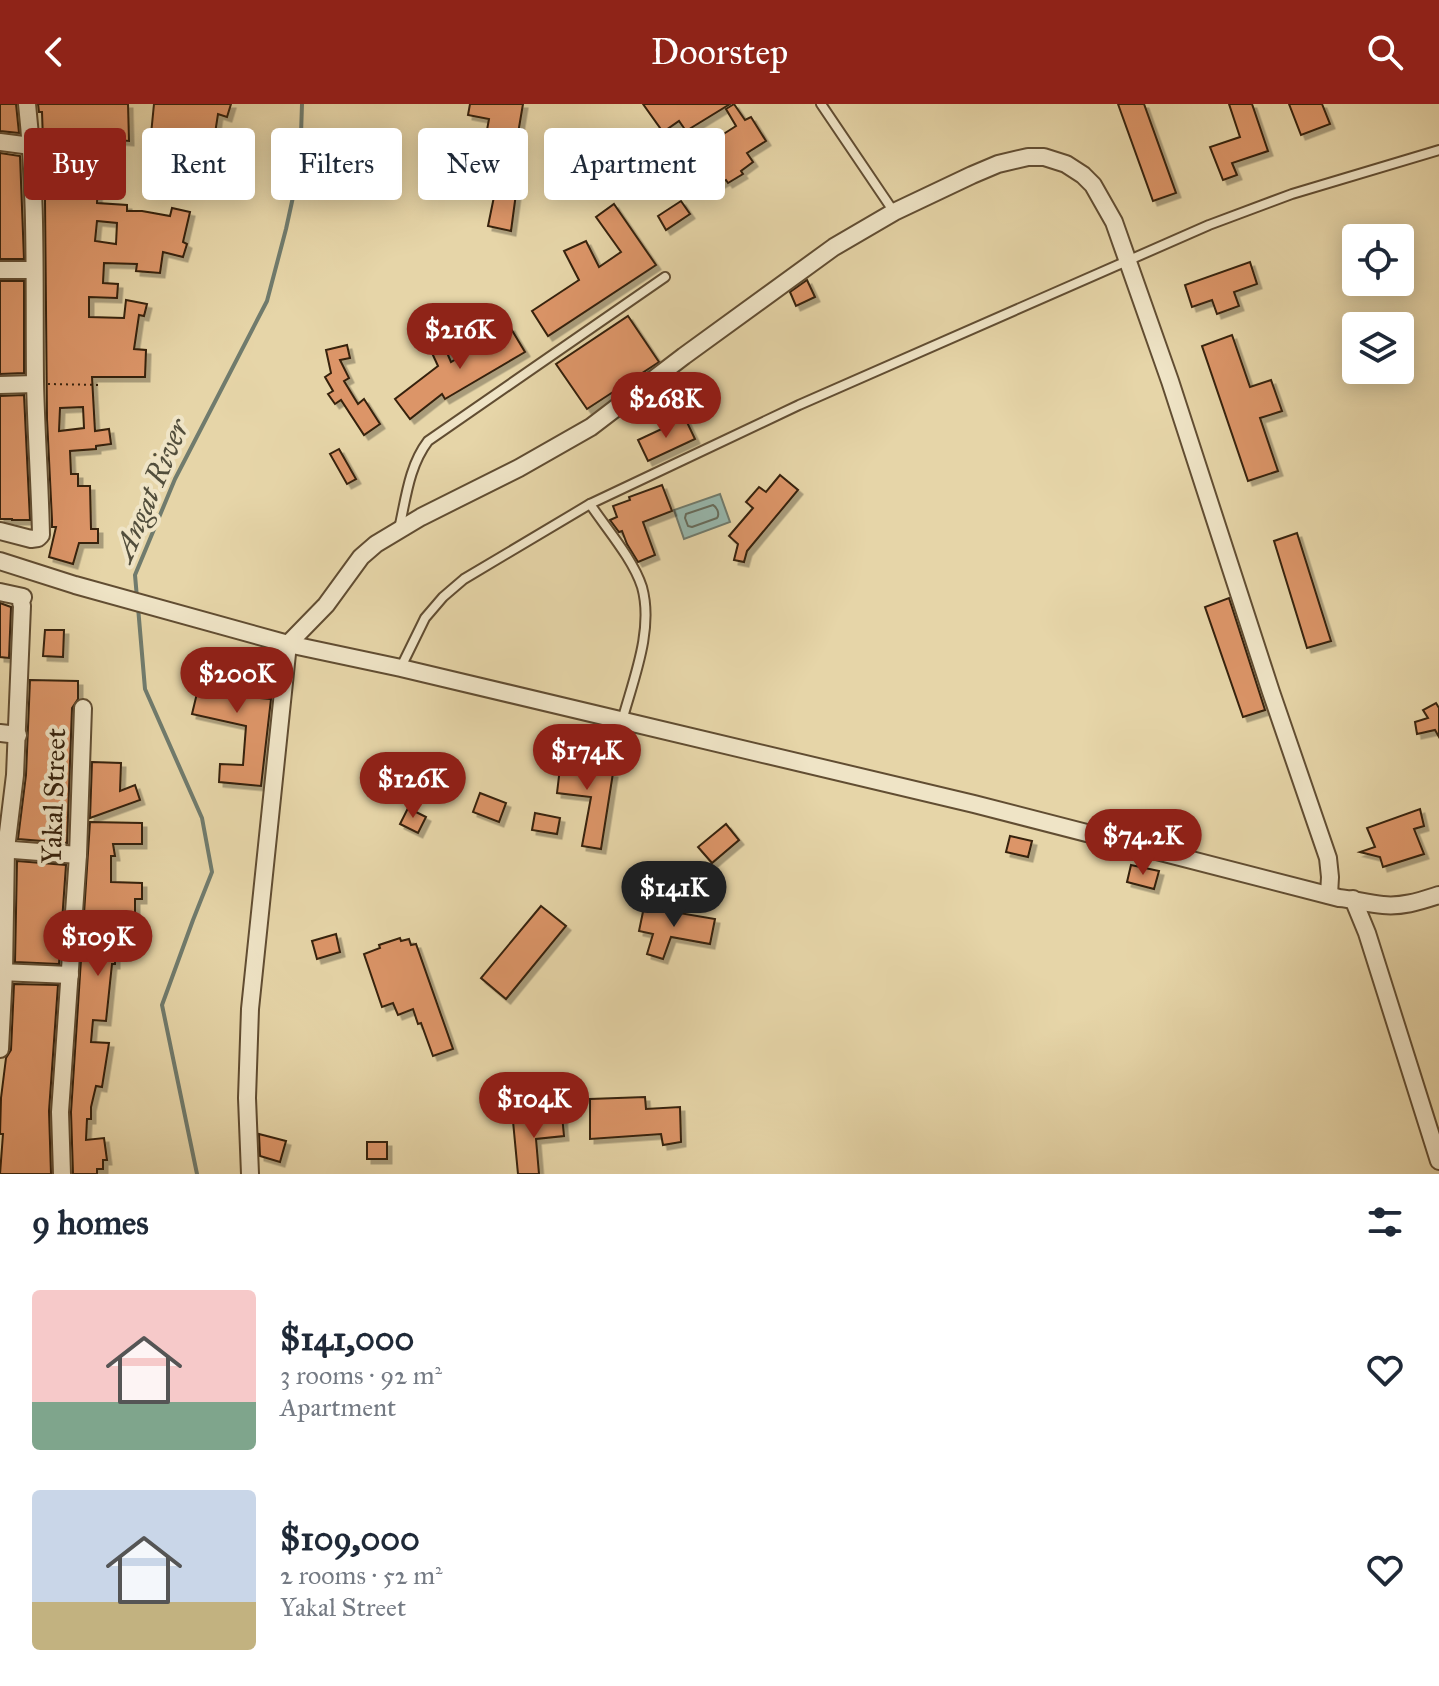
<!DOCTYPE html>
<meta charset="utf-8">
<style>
:root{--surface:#fff;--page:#f6f6f7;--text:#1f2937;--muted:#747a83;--accent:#8f2418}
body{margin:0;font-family:"IM FELL Great Primer",serif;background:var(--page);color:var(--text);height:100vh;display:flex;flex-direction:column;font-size:30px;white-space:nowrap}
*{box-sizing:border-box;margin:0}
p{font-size:26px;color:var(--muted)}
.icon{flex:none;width:44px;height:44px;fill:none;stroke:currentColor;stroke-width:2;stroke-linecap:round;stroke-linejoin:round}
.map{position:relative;height:1070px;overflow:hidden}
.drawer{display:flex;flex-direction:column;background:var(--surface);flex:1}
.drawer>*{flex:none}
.top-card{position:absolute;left:24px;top:24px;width:800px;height:72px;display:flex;gap:16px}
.fabs{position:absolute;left:1342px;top:120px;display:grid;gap:16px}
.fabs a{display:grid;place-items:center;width:72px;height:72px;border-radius:8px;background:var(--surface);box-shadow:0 4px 20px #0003;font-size:40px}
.price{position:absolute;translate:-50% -68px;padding:0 18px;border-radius:28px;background:var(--accent);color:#fff;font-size:26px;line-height:52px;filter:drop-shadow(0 2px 4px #0008)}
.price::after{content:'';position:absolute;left:50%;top:48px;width:24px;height:18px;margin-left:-12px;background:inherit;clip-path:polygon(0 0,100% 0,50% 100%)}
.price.selected{background:#222;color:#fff}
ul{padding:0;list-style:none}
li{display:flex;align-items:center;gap:24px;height:200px;padding:0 32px}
li span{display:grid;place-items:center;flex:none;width:224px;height:160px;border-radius:8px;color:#555}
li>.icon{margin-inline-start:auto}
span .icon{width:96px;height:96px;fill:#fffc;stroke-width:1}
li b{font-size:34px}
h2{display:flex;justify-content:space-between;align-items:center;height:96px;padding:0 32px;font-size:34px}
.tag{padding:0 28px;border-radius:8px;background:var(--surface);box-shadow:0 4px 20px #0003;font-size:28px;line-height:72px}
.tag.selected{background:var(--accent);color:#fff}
header{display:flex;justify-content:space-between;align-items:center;height:104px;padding:0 32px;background:var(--accent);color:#fff;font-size:36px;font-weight:600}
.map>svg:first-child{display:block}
.water{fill:#97b8ae;stroke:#707b6d;stroke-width:2}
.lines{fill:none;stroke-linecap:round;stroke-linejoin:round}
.shore{stroke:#666c5c;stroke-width:2}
.stream{stroke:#707b6d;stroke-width:4}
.building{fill:#dc9568;stroke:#35200b;stroke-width:2;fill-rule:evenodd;filter:url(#shadow)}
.lane-casing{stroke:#614d32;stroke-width:12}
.street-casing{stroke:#614d32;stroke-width:20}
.path{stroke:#35200b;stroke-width:2;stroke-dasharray:2 4;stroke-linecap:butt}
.lane{stroke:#efe4c6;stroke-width:8}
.street{stroke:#efe4c6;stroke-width:16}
.labels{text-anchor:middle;stroke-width:8;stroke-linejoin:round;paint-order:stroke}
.street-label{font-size:28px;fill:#35200b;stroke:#efe4c6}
.water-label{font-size:30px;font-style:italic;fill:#524e3c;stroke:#efe4c6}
</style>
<header><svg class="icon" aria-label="back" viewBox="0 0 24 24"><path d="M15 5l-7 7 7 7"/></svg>Doorstep<svg class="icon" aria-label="search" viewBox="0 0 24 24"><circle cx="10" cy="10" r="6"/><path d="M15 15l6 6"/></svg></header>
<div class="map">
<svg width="1439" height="1070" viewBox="0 0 1439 1070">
<defs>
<filter id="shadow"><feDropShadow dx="4.5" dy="4.5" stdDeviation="0" flood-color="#0004"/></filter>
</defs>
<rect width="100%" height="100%" fill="#e6d5a8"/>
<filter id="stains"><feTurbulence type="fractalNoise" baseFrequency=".0025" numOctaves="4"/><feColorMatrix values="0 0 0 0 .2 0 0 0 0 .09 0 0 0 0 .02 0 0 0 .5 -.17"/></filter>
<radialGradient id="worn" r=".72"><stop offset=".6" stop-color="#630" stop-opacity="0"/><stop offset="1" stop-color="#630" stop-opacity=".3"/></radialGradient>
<polygon class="water" points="720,390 730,418 684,435 674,406"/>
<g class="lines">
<path class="shore" d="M713 401C717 403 720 410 717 414L692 423 688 422 685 414 686 410Z"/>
<g class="stream">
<polyline points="137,494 135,471 175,375 267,197 286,125 300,61 302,0"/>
<polyline points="138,503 145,585 202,714 212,768 193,816 162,901 197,1070"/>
</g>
</g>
<g class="building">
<polygon points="0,0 16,0 19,29 0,27"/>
<path d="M38 0H128L129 37 97 34 95 54 74 52 71 77 98 79 97 99 127 101V107H142L170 112 172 104 190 108 183 138 187 140 183 153 163 148 160 169 136 167 137 160 104 159 103 179 118 180 117 194 89 193V213L124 214 126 196 147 200 144 212 139 211 134 245 146 246 145 273H92L95 327 109 325 111 340 96 342V345L70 347 71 370H78V382H90L91 425H98V439H79L73 460 49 453 56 423H52V416L47 315 45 95 42 8H39ZM97 117 117 119 116 140 95 137ZM83 303 84 324 59 327 60 304Z"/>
<polygon points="154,0 231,0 227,13 218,10 214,36 200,35 196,65 175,61 175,63 148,61"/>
<polygon points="470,0 523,0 514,53 483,48 489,15 468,11"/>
<polygon points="643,0 730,0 686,27 679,17 663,28"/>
<polygon points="734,0 745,16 751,13 766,37 747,49 753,58 741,67 743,70 728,79 726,76 712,84 706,75 688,87 672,63 736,22 726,5"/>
<polygon points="1118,0 1144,0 1176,89 1153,97"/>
<polygon points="1229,0 1252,0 1268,47 1232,59 1237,71 1223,76 1210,43 1240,33"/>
<polygon points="1289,0 1322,0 1330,20 1301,31"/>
<polygon points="0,49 20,52 24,155 0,155"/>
<polygon points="497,78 517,82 511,127 488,122"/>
<polygon points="681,97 690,110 666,126 658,112"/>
<polygon points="614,100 656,161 548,232 532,207 579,176 564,147 586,137 599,163 621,148 596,113"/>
<polygon points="1250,158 1257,180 1234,188 1239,202 1217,210 1212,196 1192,203 1185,181"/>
<polygon points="807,176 815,193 796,202 790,188"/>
<polygon points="0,177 24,177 24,269 0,270"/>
<polygon points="628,212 659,258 587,305 556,260"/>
<polygon points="510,223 525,248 445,295 442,290 410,315 395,295 438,262 432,249 445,244 451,258"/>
<polygon points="1232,231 1250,283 1271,276 1282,307 1260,314 1278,367 1248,377 1202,242"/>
<polygon points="347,241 350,254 340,256 349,274 344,277 358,300 364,295 380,320 364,331 341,296 335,300 328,290 333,287 325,273 331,269 326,246"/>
<polygon points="24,291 30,416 12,416 12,415 0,415 0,292"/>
<polygon points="685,314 695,335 648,357 638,336"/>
<polygon points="339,345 356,375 347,380 330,350"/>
<polygon points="780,371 798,386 747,447 744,458 734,456 738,440 729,432 753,404 746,398 759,383 766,388"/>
<polygon points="662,381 672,407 643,418 655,451 638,458 627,440 622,427 619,428 610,416 617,413 613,402 630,396 629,393"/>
<polygon points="1297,429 1331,537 1307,544 1274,437"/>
<polygon points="1229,494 1265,606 1243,613 1205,503"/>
<polygon points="0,499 11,503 9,554 0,553"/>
<polygon points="45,526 64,526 63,553 43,552"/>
<polygon points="205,556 267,570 261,594 271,595 261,682 219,678 220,660 243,661 246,622 192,610"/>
<polygon points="30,576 78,577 78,595 72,604 67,739 18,735 26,671"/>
<polygon points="1436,599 1439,604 1439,633 1435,626 1417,630 1415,618 1428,614 1423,606"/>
<polygon points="562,647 594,651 592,665 613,669 601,745 582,742 591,693 557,689"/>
<polygon points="92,658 121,659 120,687 135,681 140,696 90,714"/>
<polygon points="480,689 506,699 499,718 473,708"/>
<polygon points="408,704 426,713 418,729 400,720"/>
<polygon points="1420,705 1424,722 1414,725 1424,750 1383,763 1380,753 1360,748 1375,743 1367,724"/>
<polygon points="535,709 560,714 557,730 532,726"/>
<polygon points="90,718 142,719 142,740 113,740 115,752 111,752 111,778 142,779 142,795 135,795 135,816 121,816 121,839 126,839 126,852 115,852 115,860 112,860 106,917 93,916 91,938 109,939 102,983 96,982 91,1003 91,1015 87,1015 86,1036 104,1034 107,1056 103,1056 103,1065 97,1065 97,1070 73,1070 71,1008"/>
<polygon points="726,720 739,736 712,759 698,743"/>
<polygon points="1010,732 1032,737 1028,753 1006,748"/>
<polygon points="17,757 66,761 59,860 15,858"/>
<polygon points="1131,761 1159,767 1154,785 1127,778"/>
<polygon points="541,802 566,822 506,895 481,874"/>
<polygon points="644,803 715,815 710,840 671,833 663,855 647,850 653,830 639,827"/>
<polygon points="336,830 340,848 317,855 312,837"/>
<polygon points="400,834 401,837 409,835 411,841 416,840 453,945 433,952 421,919 418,920 413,905 398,911 393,899 382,903 364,850 380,844 379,841"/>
<polygon points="14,880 58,881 49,1007 51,1070 0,1070 3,1030 0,1030 1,994 6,954 11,946"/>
<polygon points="645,993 646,1005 680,1003 681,1038 663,1041 661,1030 590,1035 590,995"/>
<polygon points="562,1011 564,1032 536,1035 539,1070 518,1070 513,1017"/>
<polygon points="259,1030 286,1037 280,1058 260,1052"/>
<rect x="367" y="1038" width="20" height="17"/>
</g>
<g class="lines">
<defs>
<g id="lane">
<polyline points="821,0 894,108"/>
<path d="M590 400C606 424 633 455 642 483 654 526 633 576 622 617"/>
<path d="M399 425C406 394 409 362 428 337L665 173"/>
<polyline points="401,563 425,514 443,493 464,475 590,400 799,301 1209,121 1292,90 1439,46"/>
</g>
<g id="street">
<polyline points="0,38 31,42"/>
<polyline points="0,166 34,166"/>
<polyline points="0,281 35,280"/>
<path d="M0 427 31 435 38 434 41 431C40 380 36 328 35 277 34 185 37 92 27 0"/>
<path d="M0 457 75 481 288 540 401 564 974 700 1339 794C1353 795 1368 800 1383 801 1403 803 1420 797 1439 791"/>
<polyline points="0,488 23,493 21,498 22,502 15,671 6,745 4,868 0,945"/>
<polyline points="0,629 18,631"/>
<polyline points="0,745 78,751"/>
<polyline points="1353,795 1367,829 1439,1057"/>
<polyline points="0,868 70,871"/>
<polyline points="62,1070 60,1008 78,751 83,604"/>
<polyline points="250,1070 247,994 250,905 288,540 326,501 361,453 376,440 421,413 519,364 591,323 684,252 834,143 894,108 972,71 998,60 1028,53 1044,53 1066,60 1083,71 1093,81 1114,118 1170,277 1271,588 1328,754 1330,773 1329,791"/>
</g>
</defs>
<use href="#lane" class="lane-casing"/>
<use href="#street" class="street-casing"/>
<polyline class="path" points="48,280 101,281"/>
<use href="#lane" class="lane"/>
<use href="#street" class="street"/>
</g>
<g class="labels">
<g class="street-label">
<text transform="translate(53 692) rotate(-88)" y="10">Yakal Street</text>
</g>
<g class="water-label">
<text transform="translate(151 386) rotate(-67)" y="10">Angat River</text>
</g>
</g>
<rect width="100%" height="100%" filter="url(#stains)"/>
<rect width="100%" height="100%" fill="url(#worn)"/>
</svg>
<div class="fabs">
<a><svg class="icon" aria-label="locate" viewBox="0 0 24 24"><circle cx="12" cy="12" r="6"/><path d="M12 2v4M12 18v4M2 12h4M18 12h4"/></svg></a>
<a><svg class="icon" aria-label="layers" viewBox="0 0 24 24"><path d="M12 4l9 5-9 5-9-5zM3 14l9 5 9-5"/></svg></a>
</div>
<b class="price" style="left:460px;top:267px">$216K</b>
<b class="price" style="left:666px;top:336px">$268K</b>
<b class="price" style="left:237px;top:611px">$200K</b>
<b class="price" style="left:587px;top:688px">$174K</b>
<b class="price" style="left:413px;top:716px">$126K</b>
<b class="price" style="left:1143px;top:773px">$74.2K</b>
<b class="price selected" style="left:674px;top:825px">$141K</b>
<b class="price" style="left:98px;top:874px">$109K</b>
<b class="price" style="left:534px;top:1036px">$104K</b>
<div class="top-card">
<a class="tag selected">Buy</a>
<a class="tag">Rent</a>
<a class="tag">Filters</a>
<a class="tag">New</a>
<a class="tag">Apartment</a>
</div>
</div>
<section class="drawer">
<h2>9 homes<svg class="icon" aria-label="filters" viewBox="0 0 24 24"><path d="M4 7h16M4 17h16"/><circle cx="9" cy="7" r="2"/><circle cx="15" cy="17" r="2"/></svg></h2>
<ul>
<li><span style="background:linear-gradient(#f6c9c9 70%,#7fa58c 0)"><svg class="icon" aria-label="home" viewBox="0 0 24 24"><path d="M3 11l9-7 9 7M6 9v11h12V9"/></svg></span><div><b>$141,000</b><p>3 rooms · 92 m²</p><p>Apartment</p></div><svg class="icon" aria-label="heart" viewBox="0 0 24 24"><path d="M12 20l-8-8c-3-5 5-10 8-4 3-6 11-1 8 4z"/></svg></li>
<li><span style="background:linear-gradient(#c9d6e8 70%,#c2b280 0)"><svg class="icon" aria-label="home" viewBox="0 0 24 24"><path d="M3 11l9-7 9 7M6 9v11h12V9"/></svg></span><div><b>$109,000</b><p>2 rooms · 52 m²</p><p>Yakal Street</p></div><svg class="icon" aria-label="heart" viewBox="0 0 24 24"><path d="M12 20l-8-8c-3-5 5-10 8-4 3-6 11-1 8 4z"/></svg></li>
</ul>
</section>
